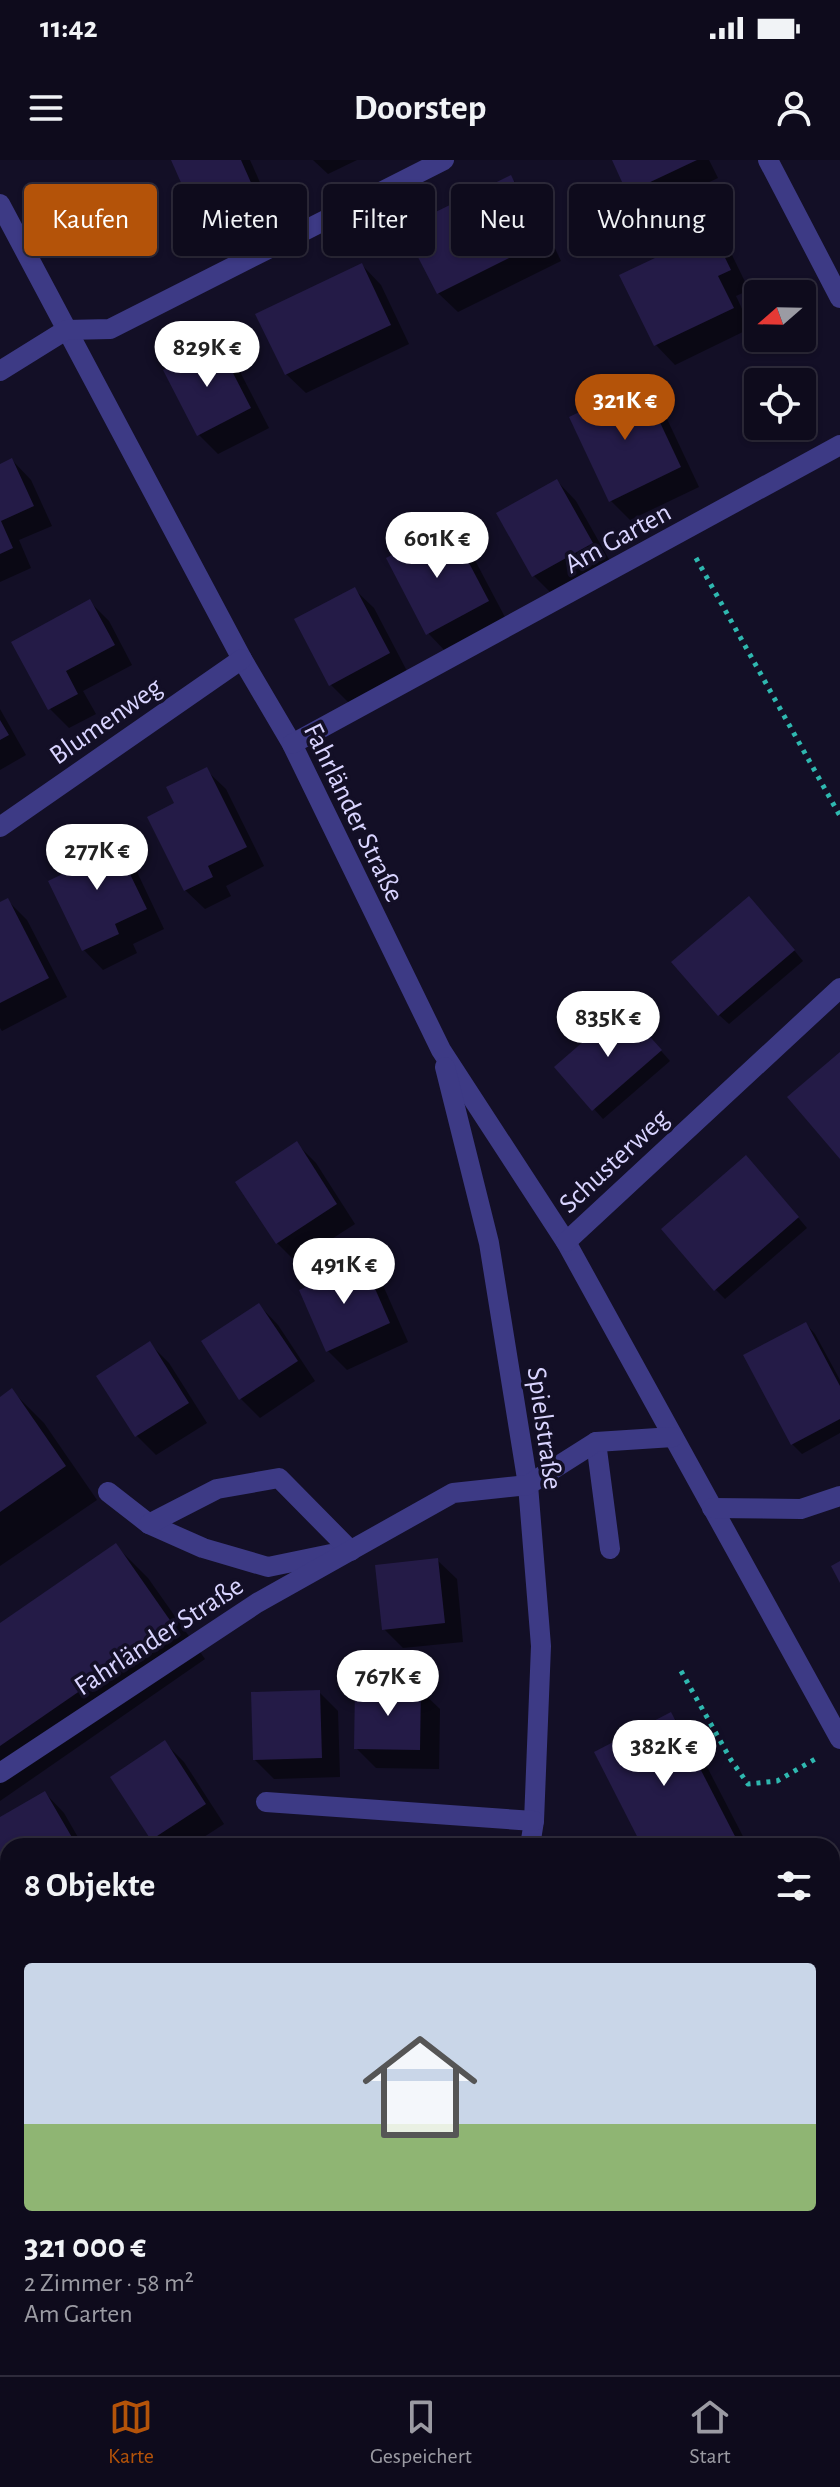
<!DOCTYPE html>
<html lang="de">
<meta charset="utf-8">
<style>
:root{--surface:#0e0b1c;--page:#1c1929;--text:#f1f3f6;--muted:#9b9ba3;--line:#2e2b3b;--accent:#b45309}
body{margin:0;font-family:"Alegreya Sans",sans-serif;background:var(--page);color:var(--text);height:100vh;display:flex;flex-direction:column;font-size:30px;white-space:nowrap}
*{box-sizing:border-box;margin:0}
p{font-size:26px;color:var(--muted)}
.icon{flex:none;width:44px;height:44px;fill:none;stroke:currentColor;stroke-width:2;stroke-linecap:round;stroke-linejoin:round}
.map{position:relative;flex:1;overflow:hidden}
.panel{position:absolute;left:0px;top:1678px;width:840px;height:538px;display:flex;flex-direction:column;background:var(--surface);border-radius:24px 24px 0 0;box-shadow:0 2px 6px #0004,0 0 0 2px var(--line)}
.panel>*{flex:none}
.hud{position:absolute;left:24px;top:24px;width:792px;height:72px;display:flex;gap:16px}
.needle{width:52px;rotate:250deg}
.controls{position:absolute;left:744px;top:120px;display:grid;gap:16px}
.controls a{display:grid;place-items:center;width:72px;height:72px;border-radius:8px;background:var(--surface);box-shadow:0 2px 6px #0004,0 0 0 2px var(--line);font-size:40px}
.price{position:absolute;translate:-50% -68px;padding:0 18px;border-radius:28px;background:#fff;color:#222;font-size:26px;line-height:52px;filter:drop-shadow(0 2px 4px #0008)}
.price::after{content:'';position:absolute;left:50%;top:48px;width:24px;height:18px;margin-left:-12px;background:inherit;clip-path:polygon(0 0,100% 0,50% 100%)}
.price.active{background:var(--accent);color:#fff}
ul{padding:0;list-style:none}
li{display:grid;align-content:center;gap:16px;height:424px;padding:0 24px}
li span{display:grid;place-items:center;height:248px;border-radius:8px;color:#555}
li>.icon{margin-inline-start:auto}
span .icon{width:144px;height:144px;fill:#fffc;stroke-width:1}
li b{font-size:34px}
h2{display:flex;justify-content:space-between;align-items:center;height:96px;padding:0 24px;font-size:34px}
.tag{padding:0 28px;border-radius:8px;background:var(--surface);box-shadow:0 2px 6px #0004,0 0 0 2px var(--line);font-size:28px;line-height:72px}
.tag.active{background:var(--accent);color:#fff}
.status{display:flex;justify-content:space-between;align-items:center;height:56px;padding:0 40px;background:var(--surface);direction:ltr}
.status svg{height:22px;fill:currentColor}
header{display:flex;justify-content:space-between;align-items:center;height:104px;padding:0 24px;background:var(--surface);font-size:36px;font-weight:700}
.tabs{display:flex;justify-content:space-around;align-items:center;height:112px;border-top:2px solid var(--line);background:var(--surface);font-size:22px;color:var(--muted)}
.tabs a{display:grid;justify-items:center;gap:4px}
.tabs .active{color:var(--accent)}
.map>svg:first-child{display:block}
.shadow{fill:#0007}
.building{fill:#241b47}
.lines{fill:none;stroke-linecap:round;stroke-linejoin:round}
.path{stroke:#2fb8b0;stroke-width:5;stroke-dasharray:4 6;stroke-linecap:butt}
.service{stroke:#3d3a85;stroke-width:20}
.minor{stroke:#3d3a85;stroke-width:20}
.labels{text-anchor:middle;stroke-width:7;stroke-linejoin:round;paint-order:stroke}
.street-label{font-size:28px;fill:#d9d4ff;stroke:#130f26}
</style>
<div class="status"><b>11:42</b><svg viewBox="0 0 49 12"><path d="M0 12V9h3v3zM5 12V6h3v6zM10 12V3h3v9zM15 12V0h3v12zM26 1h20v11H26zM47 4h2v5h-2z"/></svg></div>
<header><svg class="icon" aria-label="menu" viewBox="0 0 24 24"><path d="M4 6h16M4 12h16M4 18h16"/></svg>Doorstep<svg class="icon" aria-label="person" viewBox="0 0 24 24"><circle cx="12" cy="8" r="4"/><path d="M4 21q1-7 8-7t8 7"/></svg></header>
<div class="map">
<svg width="840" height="2215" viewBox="0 0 840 2215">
<rect width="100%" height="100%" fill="#130f26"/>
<g class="shadow">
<polygon points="173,0 250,0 270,45 215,70 195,50"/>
<polygon points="313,0 357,0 328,14"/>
<polygon points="614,0 709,0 718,18 648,51 629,32"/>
<polygon points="510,17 530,36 561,101 458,152 438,133"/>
<polygon points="711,73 731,93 749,130 736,136 751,168 675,205 656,185 622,116"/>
<polygon points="362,105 381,125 409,184 306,233 286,214"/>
<polygon points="217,184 236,204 269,268 218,294 199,275"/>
<polygon points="640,225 660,244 699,327 630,360 611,341"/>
<polygon points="12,300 31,320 52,366 19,380 31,408 0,422 0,306"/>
<polygon points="557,321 576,341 611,403 553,435 534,416"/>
<polygon points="448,367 468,387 507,461 447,493 428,473"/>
<polygon points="354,429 374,448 408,513 350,544 331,525"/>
<polygon points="90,442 109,461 132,505 83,531 96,554 69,568 50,549"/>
<polygon points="0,549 26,595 0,610"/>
<polygon points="206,610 226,629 264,706 226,726 231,736 205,749 185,730 176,644"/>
<polygon points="110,676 129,695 164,769 133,784 137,793 103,810 84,790 51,722 75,710"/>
<polygon points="7,740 27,760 67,837 2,871 0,868 0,744"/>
<polygon points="759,748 803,801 729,864 719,855"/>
<polygon points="633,859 670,901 603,959 557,908"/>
<polygon points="297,984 316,1003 355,1064 296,1102 277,1083"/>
<polygon points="756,1008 807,1068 725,1139 715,1129"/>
<polygon points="362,1104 382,1123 408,1182 347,1210 327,1190"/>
<polygon points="259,1145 278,1165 315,1221 260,1258 240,1238"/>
<polygon points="806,1164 815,1174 840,1220 840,1273 802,1294 792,1284"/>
<polygon points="150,1184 169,1203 207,1263 156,1295 137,1276 99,1216"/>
<polygon points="12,1231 44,1263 97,1340 0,1406 0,1239"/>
<polygon points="115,1385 148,1418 205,1499 0,1641 0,1465"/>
<polygon points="437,1400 457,1419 463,1482 403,1488 384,1469"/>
<polygon points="420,1530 440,1549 439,1609 376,1608 356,1588"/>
<polygon points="319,1532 338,1551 340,1617 274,1619 255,1600"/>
<polygon points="671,1555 690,1574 748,1686 645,1686"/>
<polygon points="165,1583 184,1602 224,1664 190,1686 160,1686 153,1679"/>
<polygon points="45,1633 64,1653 83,1686 8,1686 8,1724 0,1710 0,1660"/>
<polygon points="0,1949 8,1957 6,2087 0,2081"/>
<polygon points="832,1964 840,1978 840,2092 832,2084"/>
<polygon points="832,2093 840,2106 840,2130 832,2134"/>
<polygon points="8,2162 8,2208 106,2208 111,2215 0,2215 0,2167"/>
</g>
<g class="building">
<polygon points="171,0 241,0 252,25 194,52"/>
<polygon points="612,0 697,0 627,33"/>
<polygon points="511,15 543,81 437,134 403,68"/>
<polygon points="712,71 731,110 718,116 734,148 654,186 619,115"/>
<polygon points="362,103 391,165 285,215 255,154"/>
<polygon points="217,182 251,248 197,276 163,210"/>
<polygon points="641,222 681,307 609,342 569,257"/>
<polygon points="12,298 34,346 1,361 13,388 0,394 0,304"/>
<polygon points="557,319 593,383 532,417 496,353"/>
<polygon points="449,365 489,441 426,475 386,398"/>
<polygon points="355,427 390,493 329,526 294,459"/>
<polygon points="90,439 115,485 66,511 78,534 48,550 11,482"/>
<polygon points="0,560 9,575 0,580"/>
<polygon points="207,607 247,687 208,706 213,717 184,731 147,657 174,643 166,627"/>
<polygon points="110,673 147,749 115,764 119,774 82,791 48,721 73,709 66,694"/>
<polygon points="749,736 795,790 718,856 671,802"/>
<polygon points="8,738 49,818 0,843 0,742"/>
<polygon points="623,847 662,890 592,951 554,907"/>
<polygon points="840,892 840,999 787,937"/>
<polygon points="297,981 337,1044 276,1084 235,1022"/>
<polygon points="746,995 799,1057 714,1131 661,1069"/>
<polygon points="363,1101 390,1163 326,1192 299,1130"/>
<polygon points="259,1143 298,1201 239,1240 201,1181"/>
<polygon points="806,1162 840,1226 840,1259 791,1285 743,1195"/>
<polygon points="150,1181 189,1243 135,1277 96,1216"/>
<polygon points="12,1228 66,1306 0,1352 0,1237"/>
<polygon points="116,1383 174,1466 0,1586 0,1463"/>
<polygon points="438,1398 445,1463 382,1470 375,1405"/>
<polygon points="840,1401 840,1423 831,1406"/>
<polygon points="355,1527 421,1527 420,1590 354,1589"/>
<polygon points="320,1530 322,1598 253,1600 251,1532"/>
<polygon points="671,1552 740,1686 642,1686 594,1592"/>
<polygon points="165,1580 206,1644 151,1680 110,1617"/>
<polygon points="45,1631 77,1686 8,1686 8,1728 0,1714 0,1657"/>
<polygon points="0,1948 8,1962 8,2056 0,2061"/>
<polygon points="832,1975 840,1988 840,2006 832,2010"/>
<polygon points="832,2012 840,2025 840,2073 832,2078"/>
<polygon points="840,2140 840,2201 832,2189 832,2146"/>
<polygon points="8,2159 8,2208 100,2208 105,2215 0,2215 0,2165"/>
</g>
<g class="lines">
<g class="path">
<polyline points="696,398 840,656"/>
<polyline points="681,1511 731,1600 748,1624 777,1621 817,1598"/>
<polyline points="693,2215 703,2208"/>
</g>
<g class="service">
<polyline points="596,1282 610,1389"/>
<polyline points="820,2208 824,2215"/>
</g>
<g class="minor">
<polyline points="768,0 840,138"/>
<polyline points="0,44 242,499 292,584 441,890 566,1082 840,1579"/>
<polyline points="0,211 66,170 110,169 444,0"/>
<polyline points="292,584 840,285"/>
<polyline points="0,667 242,499"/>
<polyline points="445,907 489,1083 528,1325 541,1486 534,1661 530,1686"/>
<polyline points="566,1082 840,828"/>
<polyline points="108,1332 149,1364 203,1388 268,1407 331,1394"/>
<polyline points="712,1348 801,1349 840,1336"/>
<polyline points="149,1364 217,1329 279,1318 351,1391"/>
<polyline points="0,1613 257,1443 453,1333 528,1325 596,1282 673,1277"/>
<polyline points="266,1642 534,1661"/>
<polyline points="0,1839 8,1853"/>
<polyline points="207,2208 211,2215"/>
<polyline points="408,2215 411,2208"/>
</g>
</g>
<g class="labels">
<g class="street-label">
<text transform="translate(617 377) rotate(-29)" y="10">Am Garten</text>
<text transform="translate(105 560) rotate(-35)" y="10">Blumenweg</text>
<text transform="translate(355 652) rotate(64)" y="10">Fahrländer Straße</text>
<text transform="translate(613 1000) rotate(-43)" y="10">Schusterweg</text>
<text transform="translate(546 1268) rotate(82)" y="10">Spielstraße</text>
<text transform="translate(158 1475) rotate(-33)" y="10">Fahrländer Straße</text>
</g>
</g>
</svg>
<div class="controls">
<a><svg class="needle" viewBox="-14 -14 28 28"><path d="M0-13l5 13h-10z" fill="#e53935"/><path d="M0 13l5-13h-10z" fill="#9b9ba3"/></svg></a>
<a><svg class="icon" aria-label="locate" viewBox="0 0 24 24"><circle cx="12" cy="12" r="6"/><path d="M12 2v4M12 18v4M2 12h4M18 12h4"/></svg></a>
</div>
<b class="price" style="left:207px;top:229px">829K €</b>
<b class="price active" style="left:625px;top:282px">321K €</b>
<b class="price" style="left:437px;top:420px">601K €</b>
<b class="price" style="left:97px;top:732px">277K €</b>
<b class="price" style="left:608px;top:899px">835K €</b>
<b class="price" style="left:344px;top:1146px">491K €</b>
<b class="price" style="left:388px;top:1558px">767K €</b>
<b class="price" style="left:664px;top:1628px">382K €</b>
<div class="hud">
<a class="tag active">Kaufen</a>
<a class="tag">Mieten</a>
<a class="tag">Filter</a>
<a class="tag">Neu</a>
<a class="tag">Wohnung</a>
</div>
<section class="panel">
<h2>8 Objekte<svg class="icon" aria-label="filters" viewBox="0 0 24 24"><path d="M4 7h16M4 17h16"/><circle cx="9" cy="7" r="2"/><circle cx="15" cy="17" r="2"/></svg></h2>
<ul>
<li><span style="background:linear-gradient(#c9d6e8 65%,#8fb573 0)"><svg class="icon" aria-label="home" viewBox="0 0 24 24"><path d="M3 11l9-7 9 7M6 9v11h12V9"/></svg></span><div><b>321 000 €</b><p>2 Zimmer · 58 m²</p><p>Am Garten</p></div></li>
</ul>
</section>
</div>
<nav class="tabs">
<a class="active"><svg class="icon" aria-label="map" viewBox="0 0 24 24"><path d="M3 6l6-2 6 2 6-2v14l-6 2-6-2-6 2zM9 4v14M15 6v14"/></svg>Karte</a>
<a><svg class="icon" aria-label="saved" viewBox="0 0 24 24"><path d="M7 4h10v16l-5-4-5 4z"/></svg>Gespeichert</a>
<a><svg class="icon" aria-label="home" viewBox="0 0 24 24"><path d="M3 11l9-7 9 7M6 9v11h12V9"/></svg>Start</a>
</nav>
